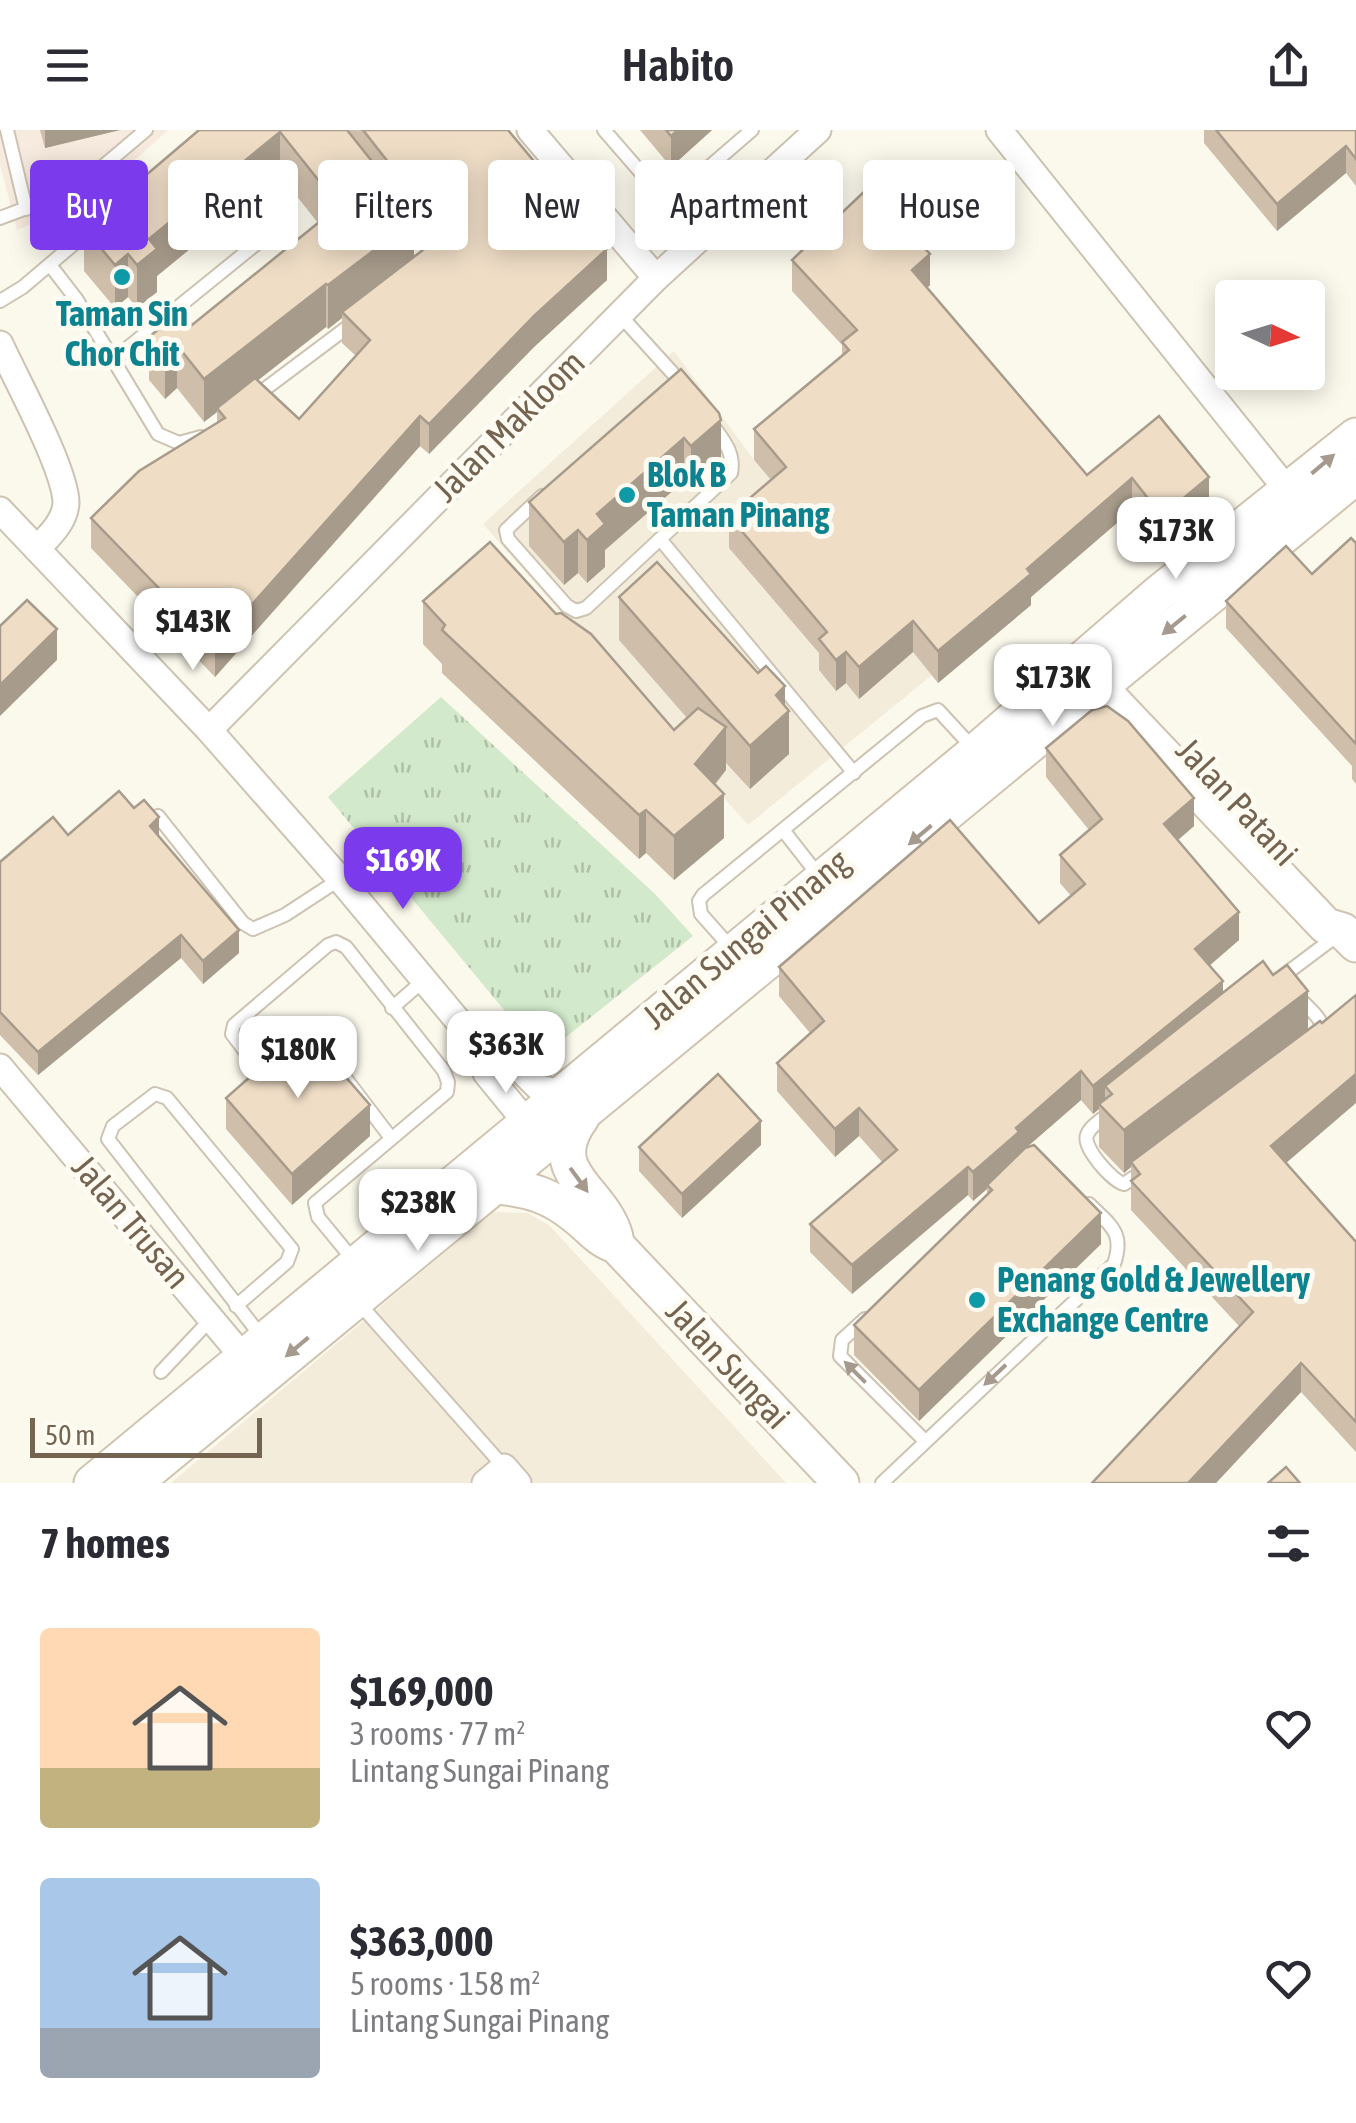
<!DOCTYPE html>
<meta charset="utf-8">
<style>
:root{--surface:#fff;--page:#f2f2f3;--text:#2b2b33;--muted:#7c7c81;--accent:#7c3aed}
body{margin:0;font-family:"Asap Condensed",sans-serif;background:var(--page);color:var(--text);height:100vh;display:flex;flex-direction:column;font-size:38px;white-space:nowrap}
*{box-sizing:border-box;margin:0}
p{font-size:32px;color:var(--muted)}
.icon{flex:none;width:55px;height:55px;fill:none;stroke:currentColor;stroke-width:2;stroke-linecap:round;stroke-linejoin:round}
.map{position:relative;height:1353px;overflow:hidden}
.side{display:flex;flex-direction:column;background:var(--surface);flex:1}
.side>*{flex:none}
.guide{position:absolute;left:30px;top:30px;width:1298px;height:90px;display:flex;gap:20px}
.needle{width:65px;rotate:94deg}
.buttons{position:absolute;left:1215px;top:150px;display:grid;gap:20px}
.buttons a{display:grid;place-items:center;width:110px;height:110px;border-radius:10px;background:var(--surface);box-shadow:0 5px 25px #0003;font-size:50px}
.scale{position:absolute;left:30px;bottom:25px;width:232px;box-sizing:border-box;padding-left:10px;border:5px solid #756450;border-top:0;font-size:28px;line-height:35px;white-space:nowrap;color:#756450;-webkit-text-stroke:8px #fefbf3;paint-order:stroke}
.price{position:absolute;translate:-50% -85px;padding:0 22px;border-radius:20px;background:#fff;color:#222;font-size:32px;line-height:65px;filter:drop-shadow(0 2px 5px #0008)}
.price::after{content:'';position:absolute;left:50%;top:60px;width:30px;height:22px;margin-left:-15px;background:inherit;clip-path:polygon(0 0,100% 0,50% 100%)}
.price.active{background:var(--accent);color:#fff}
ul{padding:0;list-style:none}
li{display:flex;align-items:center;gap:30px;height:250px;padding:0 40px}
li span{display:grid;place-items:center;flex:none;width:280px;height:200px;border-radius:10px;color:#555}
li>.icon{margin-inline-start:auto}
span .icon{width:120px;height:120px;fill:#fffc;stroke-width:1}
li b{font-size:42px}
h2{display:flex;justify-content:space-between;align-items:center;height:120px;padding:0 40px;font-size:42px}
.pill{padding:0 35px;border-radius:10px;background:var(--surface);box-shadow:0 5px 25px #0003;font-size:35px;line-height:90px}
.pill.active{background:var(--accent);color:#fff}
header{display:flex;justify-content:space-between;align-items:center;height:130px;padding:0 40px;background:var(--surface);font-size:45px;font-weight:600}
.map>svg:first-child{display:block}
.residential{fill:#f3ecdb}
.commercial{fill:#f7eade}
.grass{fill:url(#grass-tufts)}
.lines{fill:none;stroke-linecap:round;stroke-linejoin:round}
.lane-casing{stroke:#cdc3b2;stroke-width:16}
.street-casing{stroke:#cdc3b2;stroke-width:29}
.secondary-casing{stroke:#d0c4b0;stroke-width:39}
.lane{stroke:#fff;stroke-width:12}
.street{stroke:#fff;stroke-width:25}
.secondary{stroke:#fff;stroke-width:35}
.wall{fill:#cebeaa;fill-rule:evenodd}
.shaded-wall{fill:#a79b8b}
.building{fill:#efddc6;stroke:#a79b8b;stroke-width:2.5}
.oneway{fill:#a59a8d}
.culture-dot{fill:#0f9aa8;stroke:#fefbf3;stroke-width:4}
.labels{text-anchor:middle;stroke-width:10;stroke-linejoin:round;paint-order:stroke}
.culture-label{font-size:35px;font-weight:bold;fill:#0d838f;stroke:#fefbf3;text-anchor:start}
.street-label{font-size:35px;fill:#756450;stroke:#fefbf3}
</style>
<header><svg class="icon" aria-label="menu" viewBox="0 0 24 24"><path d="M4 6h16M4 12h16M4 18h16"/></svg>Habito<svg class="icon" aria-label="share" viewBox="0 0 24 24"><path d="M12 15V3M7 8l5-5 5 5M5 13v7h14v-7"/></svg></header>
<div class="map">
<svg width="1356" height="1353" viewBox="0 0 1356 1353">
<defs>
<pattern id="grass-tufts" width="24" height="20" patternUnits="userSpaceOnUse" patternTransform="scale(2.5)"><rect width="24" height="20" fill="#d2e9cb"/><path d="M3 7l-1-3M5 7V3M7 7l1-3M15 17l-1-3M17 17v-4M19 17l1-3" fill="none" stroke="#afc0a7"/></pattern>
</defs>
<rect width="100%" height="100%" fill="#fbf8ec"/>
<g class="residential">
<polygon points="674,221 754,330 932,545 748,695 483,394"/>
<polygon points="493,1082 528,1083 550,1096 786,1353 171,1353"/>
</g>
<polygon class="commercial" points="0,0 168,0 89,71 17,100 0,34"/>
<polygon class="grass" points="441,567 655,764 693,806 542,926 328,667"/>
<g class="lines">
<defs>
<g id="lane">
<polyline points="7,0 26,79"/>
<polyline points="604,0 650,53 687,56 752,0"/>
<polyline points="0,88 75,60 146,0"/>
<polyline points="50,135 77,170 158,304 179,313 201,307"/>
<polyline points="0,171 23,157 95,96"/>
<polyline points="619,184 678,249"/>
<polyline points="114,229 277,97"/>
<polyline points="253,268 353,193"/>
<path d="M711 293C723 310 735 322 731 343L660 409 854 643"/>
<polyline points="542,366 506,400 508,409 567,476 576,481 586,478 660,409"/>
<polyline points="158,686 243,793 253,799 285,785 340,749"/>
<polyline points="783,700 819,746"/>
<polyline points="732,819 701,784 699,771 703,765 922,586 938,580 973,618"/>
<polyline points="1279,849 1339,804"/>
<path d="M1299 868C1310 880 1328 891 1320 908"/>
<polyline points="392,878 424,850"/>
<path d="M1111 982C1104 988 1090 996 1087 1005 1082 1017 1112 1051 1124 1054L1145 1040"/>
<polyline points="355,1132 318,1087 315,1073 447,962 448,952 444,941 346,817 336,812 328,815 234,895 232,904 251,929 264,934 296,907 305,903 314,907 391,1008"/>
<polyline points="357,1171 504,1337"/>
<polyline points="236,1176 287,1132 292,1119 167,968 155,964 113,996 108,1009 261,1206 266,1207"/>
<polyline points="865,1189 842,1210 840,1226 925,1311"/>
<polyline points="161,1242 211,1189"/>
<path d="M882 1353 1114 1134C1125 1102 1110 1095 1089 1074"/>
</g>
<g id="street">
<polyline points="530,0 656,148"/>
<polyline points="999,0 1296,371"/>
<path d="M0 214C16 249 66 340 66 373 65 392 49 406 37 419"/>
<polyline points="0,380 209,600 340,749 474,910 486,943 526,992"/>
<polyline points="209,600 656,148 818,0"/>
<polyline points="474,910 505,924 539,958 561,963"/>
<polyline points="0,937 254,1240"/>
<polyline points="485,1353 504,1337 518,1353"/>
</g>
<g id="secondary">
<polyline points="1090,537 1098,556 1326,796 1343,801 1356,814"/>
<path d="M581 988C541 1043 602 1059 615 1107"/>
<path d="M497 1056C530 1059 552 1066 577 1087 591 1098 599 1110 616 1115L841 1353"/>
<polyline points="92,1353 974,623 1159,463 1356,306"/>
<polyline points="134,1353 1356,346"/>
</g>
</defs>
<use href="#lane" class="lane-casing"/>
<use href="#street" class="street-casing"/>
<use href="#secondary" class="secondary-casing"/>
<use href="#lane" class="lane"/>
<use href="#street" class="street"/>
<use href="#secondary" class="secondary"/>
</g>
<g class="wall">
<polygon points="40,0 120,0 45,18"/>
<path d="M199 0 349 2V0H508L607 150 534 217 429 324 420 316 215 547 91 418V388L217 294V282L204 292 177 258 165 269 149 250V207L192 195 318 93 280 45 157 146V162L137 178 128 167 115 178 84 141V98ZM414 95 430 115 414 127ZM342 188V213L356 226 299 289 257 250 326 197 328 199Z"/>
<polygon points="640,0 712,0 671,37"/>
<polygon points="1204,0 1356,0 1356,56 1346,43 1277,101 1204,13"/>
<polygon points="792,130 930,155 927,158 1087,345 1159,286 1209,379 1162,417 1132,380 1031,467 1031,475 938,553 913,522 859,569 846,553 836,561 819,540 819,523 729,418 729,386 771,350 754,330 754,299 842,225 842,215 792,161"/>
<polygon points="681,239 721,334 691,360 684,351 605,420 605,437 587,453 578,443 564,455 529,416 529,372"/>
<polygon points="1356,413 1356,654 1352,649 1352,636 1226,498 1226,471 1312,444"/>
<polygon points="619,467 785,576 789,624 750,659 726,633 726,640 715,655 724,708 674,750 646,723 639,729 442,543 442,534 423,514 423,471 556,484 674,600 687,588 619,510"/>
<polygon points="1046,618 1194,696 1178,710 1239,810 1209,836 1223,863 1286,1033 1356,1112 1356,1322 1301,1262 1216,1353 1092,1353 1239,1196 1131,1080 1131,1037 1124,1043 1099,1017 1099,979 1093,984 1081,970 1026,1018 1101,1114 919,1291 854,1225 854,1195 987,1065 987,1059 973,1071 968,1065 852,1164 810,1122 810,1094 883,1033 859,1006 835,1027 777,961 777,933 810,903 779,866 779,837 1039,793 1071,766 1060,753 1060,725 1089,700 1046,647"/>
<polygon points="68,705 159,707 239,823 203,854 181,828 38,945 0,905 0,732"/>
<polygon points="226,968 370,1006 292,1075 226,999"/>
<polygon points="761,1015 682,1088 639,1041 639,1017"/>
</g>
<g class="shaded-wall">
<polygon points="45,0 120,0 45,18"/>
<polygon points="678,0 712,0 671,37 671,6"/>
<polygon points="280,2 280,45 157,146 157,162 137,178 137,135 149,109"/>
<polygon points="1346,16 1346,43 1277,101 1277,74"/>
<polygon points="414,90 414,133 342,182 342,188 328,199 328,155"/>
<polygon points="607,119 607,150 534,217 429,324 429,294 534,186"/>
<polygon points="128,124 128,167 115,178 115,135"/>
<polygon points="930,124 930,155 912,172 912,140"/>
<polygon points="326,154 326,197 219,281 217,278 217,282 204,292 204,249"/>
<polygon points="177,215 177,258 165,269 165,226"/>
<polygon points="420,286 420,316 215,547 215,516"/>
<polygon points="721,290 721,334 691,360 691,316"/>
<polygon points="684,308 684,351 605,420 605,437 587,453 587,410 597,384"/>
<polygon points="1209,347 1209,379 1162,417 1162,386"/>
<polygon points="1132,348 1132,380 1031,467 1031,475 938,553 938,521 1027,439"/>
<polygon points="578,400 578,443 564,455 564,412"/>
<polygon points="913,491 913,522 859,569 859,537"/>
<polygon points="57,499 57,530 0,586 0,555"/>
<polygon points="846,522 846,553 836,561 836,530"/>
<polygon points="785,556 785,585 789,581 789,624 750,659 750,616 776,565"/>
<polygon points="726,597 726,640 695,678 695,634"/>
<polygon points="724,664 724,708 674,750 674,706"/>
<polygon points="1194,668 1194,696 1164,722 1164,694"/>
<polygon points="646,680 646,723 639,729 639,685"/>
<polygon points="159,687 159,710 150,696"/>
<polygon points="1239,782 1239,810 1195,848 1195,819"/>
<polygon points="239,800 239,823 203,854 203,831"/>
<polygon points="181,805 181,828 38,945 38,922"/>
<polygon points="1223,851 1223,880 1112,964 1105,956 1105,974 1099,974 1099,979 1093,984 1093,956"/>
<polygon points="1308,861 1308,904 1131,1032 1131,1037 1124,1043 1124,1000"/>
<polygon points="1081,941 1081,970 1019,1024 987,1055 987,1059 973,1071 973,1042 1016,998"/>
<polygon points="1356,944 1356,973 1271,1046 1271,1016"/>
<polygon points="370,975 370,1006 292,1075 292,1044"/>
<polygon points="859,978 859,1006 835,1027 835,999"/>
<polygon points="761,991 761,1015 682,1088 682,1064"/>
<polygon points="968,1037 968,1065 852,1164 852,1135"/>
<polygon points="1101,1083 1101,1114 919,1291 919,1260"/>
<polygon points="1301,1233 1301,1262 1216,1353 1188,1353"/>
</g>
<g class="building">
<polygon points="199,0 347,0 414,84 414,90 328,155 326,154 204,249 177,215 165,226 149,207 181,181 192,195 339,76 280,2 149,109 157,119 137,135 128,124 115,135 84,98"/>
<polygon points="363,0 508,0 607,119 534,186 429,294 420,286 215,516 91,388 139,341 225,288 217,278 255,248 299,289 370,210 342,182 432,113 432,88"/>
<polygon points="666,0 678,0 671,6"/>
<polygon points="1216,0 1356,0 1356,29 1346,16 1277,74"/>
<polygon points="868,58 930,124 912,140 1087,345 1159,286 1209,347 1162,386 1132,348 1027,439 1031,444 938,521 913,491 859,537 846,522 836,530 819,509 827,502 729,386 786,337 754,299 849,220 842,212 857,200 792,130"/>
<polygon points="681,239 719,283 721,290 691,316 684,308 597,384 605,394 587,410 578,400 564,412 529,372"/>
<polygon points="1351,408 1356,413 1356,614 1226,471 1286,416 1312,444"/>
<polygon points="490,412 556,484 561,483 591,504 674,600 698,578 726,597 695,634 724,664 674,706 646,680 639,685 442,500 445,495 423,471"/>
<polygon points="657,432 758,543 766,536 785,556 776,565 789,581 750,616 619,467"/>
<polygon points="27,470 57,499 0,555 0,496"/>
<polygon points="1107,576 1128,591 1194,668 1164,694 1239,782 1195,819 1223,851 1093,956 1081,941 1016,998 1019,1002 973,1042 968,1037 852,1135 810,1094 897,1020 859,978 835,999 777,933 824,891 779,837 950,690 1039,793 1085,754 1060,725 1102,689 1046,618 1092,580"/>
<polygon points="119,661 134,678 144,670 159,687 150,696 239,800 203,831 181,805 38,922 0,882 0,732 53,687 68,705"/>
<polygon points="1263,831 1273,845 1287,835 1308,861 1124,1000 1099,974 1112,964 1105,956"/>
<polygon points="1356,865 1356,944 1271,1016 1356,1112 1356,1292 1301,1233 1188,1353 1092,1353 1253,1182 1131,1051 1140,1044 1131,1032 1320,891 1322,893"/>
<polygon points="304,899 370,975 292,1044 226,968"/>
<polygon points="718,944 761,991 682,1064 639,1017"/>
<polygon points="1034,1015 1101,1083 919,1260 854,1195 992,1060 987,1055 1025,1018"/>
<polygon points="1286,1337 1300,1353 1268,1353"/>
</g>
<defs><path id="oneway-solid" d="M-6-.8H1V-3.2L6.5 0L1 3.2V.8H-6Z" transform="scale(2.5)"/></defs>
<g class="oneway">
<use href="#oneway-solid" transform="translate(1323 334) rotate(-40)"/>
<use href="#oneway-solid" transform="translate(1174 495) rotate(141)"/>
<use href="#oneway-solid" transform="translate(920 705) rotate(140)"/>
<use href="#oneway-solid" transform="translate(579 1050) rotate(54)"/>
<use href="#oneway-solid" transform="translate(297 1217) rotate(140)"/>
<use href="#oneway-solid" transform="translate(855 1242) rotate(-135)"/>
<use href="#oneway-solid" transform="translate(995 1245) rotate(137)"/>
</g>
<g class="culture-dot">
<circle cx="122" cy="147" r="10"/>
<circle cx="627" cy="365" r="10"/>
<circle cx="977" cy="1170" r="10"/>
</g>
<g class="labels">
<g class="culture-label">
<text x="122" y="196" text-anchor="middle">Taman Sin<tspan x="122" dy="40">Chor Chit</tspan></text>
<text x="647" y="357">Blok B<tspan x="647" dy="40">Taman Pinang</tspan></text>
<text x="997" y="1162">Penang Gold &amp; Jewellery<tspan x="997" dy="40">Exchange Centre</tspan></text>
</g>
<g class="street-label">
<text transform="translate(509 296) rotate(-45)" y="12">Jalan Makloom</text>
<text transform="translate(1237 672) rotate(47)" y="12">Jalan Patani</text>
<text transform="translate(746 809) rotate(-40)" y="12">Jalan Sungai Pinang</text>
<text transform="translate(131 1092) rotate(50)" y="12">Jalan Trusan</text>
<text transform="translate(728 1234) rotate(47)" y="12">Jalan Sungai</text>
</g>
</g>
</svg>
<div class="buttons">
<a><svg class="needle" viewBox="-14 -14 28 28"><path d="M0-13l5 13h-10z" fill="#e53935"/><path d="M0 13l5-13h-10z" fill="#7c7c81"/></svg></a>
</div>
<div class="scale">50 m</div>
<b class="price" style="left:1176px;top:452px">$173K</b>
<b class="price" style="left:193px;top:543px">$143K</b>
<b class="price" style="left:1053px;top:599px">$173K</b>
<b class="price active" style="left:403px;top:782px">$169K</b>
<b class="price" style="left:506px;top:966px">$363K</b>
<b class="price" style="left:298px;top:971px">$180K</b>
<b class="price" style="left:418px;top:1124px">$238K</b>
<div class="guide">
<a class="pill active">Buy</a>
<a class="pill">Rent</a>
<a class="pill">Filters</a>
<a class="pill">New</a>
<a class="pill">Apartment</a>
<a class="pill">House</a>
</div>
</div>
<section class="side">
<h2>7 homes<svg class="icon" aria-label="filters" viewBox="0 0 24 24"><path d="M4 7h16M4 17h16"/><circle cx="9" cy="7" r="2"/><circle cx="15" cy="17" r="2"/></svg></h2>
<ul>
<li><span style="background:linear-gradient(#ffd9b3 70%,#c2b280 0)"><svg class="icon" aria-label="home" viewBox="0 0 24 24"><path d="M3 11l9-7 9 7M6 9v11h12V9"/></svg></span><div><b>$169,000</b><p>3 rooms · 77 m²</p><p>Lintang Sungai Pinang</p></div><svg class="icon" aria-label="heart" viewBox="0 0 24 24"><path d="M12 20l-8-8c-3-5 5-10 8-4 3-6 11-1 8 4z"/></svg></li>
<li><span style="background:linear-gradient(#a9c7e8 75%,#9aa5b1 0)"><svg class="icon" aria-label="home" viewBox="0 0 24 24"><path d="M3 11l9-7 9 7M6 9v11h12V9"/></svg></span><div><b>$363,000</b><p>5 rooms · 158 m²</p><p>Lintang Sungai Pinang</p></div><svg class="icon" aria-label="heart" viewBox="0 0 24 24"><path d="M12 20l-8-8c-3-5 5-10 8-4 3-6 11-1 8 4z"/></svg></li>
</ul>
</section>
